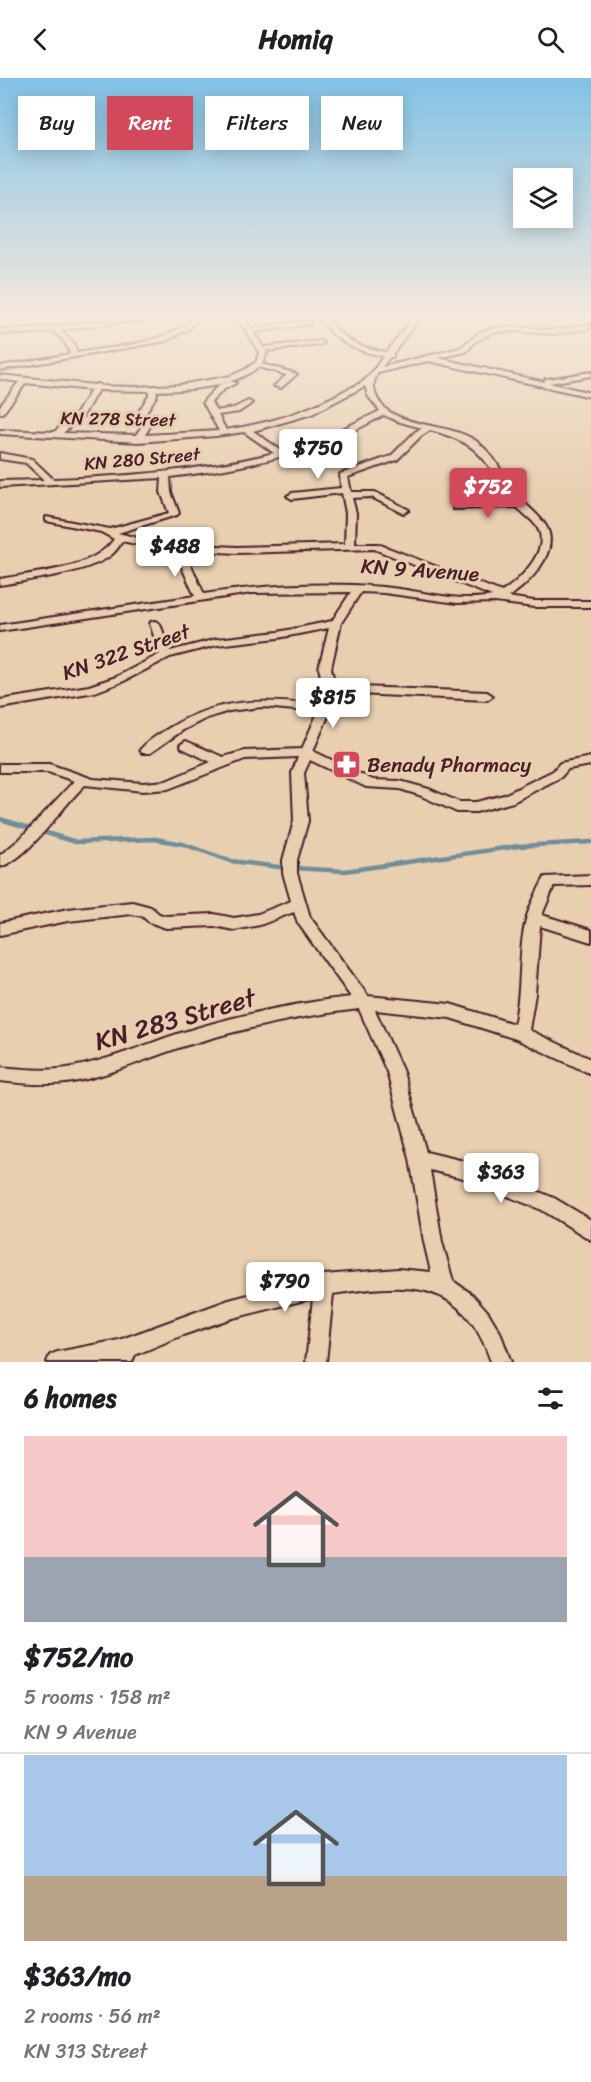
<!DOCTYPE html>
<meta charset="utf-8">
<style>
:root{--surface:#fff;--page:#f6f6f6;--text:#202124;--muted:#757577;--line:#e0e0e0;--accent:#d1495b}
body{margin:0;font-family:Sriracha,sans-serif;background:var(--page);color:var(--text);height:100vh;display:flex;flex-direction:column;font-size:22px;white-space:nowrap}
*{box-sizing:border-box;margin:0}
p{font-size:20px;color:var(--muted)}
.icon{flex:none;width:33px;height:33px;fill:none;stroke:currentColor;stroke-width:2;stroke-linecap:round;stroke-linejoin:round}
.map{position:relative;height:1284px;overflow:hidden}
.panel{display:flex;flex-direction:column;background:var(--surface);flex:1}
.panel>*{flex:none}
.guide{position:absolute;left:18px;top:18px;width:555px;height:54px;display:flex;gap:12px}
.fabs{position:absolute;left:513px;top:90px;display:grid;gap:12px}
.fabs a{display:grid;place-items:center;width:60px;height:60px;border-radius:0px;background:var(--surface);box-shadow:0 3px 15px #0003;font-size:30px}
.price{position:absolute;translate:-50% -51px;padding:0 14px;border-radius:6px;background:#fff;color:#222;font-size:20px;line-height:39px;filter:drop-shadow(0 2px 3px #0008)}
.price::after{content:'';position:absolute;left:50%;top:36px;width:18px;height:14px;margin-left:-9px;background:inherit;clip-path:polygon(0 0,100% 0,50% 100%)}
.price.on{background:var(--accent);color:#fff}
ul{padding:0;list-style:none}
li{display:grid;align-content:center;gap:12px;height:318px;padding:0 24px}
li+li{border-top:2px solid var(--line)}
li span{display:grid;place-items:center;height:186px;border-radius:0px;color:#555}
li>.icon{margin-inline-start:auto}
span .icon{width:108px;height:108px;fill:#fffc;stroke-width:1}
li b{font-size:26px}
h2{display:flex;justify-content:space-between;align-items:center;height:72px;padding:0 24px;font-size:26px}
.tag{padding:0 21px;border-radius:0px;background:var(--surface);box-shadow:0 3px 15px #0003;font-size:21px;line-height:54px}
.tag.on{background:var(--accent);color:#fff}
header{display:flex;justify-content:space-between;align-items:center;height:78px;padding:0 24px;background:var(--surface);font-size:27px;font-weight:700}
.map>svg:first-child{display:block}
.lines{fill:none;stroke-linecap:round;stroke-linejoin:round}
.stream{stroke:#6f8e9a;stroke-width:4.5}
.street-casing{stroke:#4a1f2b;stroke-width:4}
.street{fill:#e8cfb0;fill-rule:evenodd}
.labels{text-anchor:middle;stroke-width:6;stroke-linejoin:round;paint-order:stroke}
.far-street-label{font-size:18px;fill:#4a1f2b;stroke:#e8cfb0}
.street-label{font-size:21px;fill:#4a1f2b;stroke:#e8cfb0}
.poi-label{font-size:21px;fill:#4a1f2b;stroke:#e8cfb0;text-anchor:start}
.near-street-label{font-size:26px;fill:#4a1f2b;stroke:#e8cfb0}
</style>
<header><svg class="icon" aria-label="back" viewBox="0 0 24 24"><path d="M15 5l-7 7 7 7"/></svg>Homiq<svg class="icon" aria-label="search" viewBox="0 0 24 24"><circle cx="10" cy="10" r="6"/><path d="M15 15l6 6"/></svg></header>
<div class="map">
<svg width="591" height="1284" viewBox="0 0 591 1284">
<rect width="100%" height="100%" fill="#e8cfb0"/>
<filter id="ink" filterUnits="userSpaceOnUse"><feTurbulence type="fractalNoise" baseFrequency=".0167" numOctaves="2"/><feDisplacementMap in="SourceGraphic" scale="12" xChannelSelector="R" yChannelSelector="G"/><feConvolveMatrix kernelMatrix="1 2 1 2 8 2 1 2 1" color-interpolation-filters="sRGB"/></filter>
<g filter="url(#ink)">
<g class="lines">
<g class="stream">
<polyline points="0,741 76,764 155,761 183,766 231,783 286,790"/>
<polyline points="293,790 345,793 519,768 591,764"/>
</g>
<defs>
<g id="street">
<path d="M146 238H163L160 240 60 252 73 265 77 275C114 268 168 267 195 238H201L190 250 167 263 0 292V288L70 276 66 266 54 253 23 256 0 255V251L23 252Z"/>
<path d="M237 238H243L251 250 307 243 310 245 307 247 253 254 263 269 320 263 324 265 320 267 265 273 267 275 262 286 297 296 281 310 274 308 287 297 258 289C232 310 189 312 156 313L157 317 143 339 153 343 145 357 219 353 203 324C211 315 223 299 236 305L223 312 211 324 216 333 234 330 248 323 252 325 239 334 218 337 226 352C270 345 306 334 346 312 352 309 361 306 366 301 373 295 378 285 383 278 355 273 333 262 318 238H324C344 261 355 269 386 274L415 238H421L393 275V279H390L382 289 460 270 480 254 492 250 513 249 554 252 591 246V250L554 256 513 253 493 254 475 264 466 274 438 280 545 304V301H548L591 294V298L549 305 591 315V319L428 283 378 295C368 310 378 328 393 336 419 350 452 347 476 363 494 376 503 397 515 414 524 427 538 435 546 448 561 473 528 508 508 519L534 523H591V529H534L495 524 457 525 384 515 361 514 341 545 331 590 335 608 487 614 493 618 487 622 335 615 331 631 313 673 373 702 400 703 429 711 459 724H476L504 717 553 693 560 685 591 679V687L568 691 561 699 513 724 476 734H457L419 717 400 711 366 709 310 682 304 695 308 743 297 782V795L310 839 368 918 450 926 514 946C523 911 517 872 527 838 531 825 538 812 545 799L591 797V807L554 808 542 837 591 852V864L540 848 535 916 529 952 591 981V996L516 961 450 940 375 932 403 994 426 1074 464 1083 554 1120 591 1142V1162L542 1132 463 1100 430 1092 442 1164 453 1203 473 1217 488 1234 500 1254 511 1284H491C463 1199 407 1205 333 1216L326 1284H306L313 1220 229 1241 183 1257 135 1277 132 1284H47L50 1277 57 1274 119 1262 229 1222 324 1197 398 1191 431 1194 424 1164 410 1081 387 994 359 931C299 938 239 951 181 969 145 981 111 997 73 1004 49 1008 24 1006 0 1003V989C24 991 49 994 73 989 109 982 142 968 177 956 233 938 293 925 351 919L298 845 294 834 260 847 234 852 214 848 166 850 149 844 142 838 132 836 68 843 0 857V845L68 831 132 824 151 829 159 836 166 838 214 836 234 840 258 836 291 823 283 795V782L294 743 292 695 298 679 245 681 168 711 143 713 85 707C61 729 30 780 0 789V777L19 762 74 703 48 694H0V686H49L93 701 143 705 166 703 211 684 182 670 180 667 186 663 223 679 245 673 302 671 318 634 262 629 229 633 207 640 183 652 150 675H142L140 672C147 663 159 656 169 650 222 618 262 622 320 627L324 611 319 590 329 550 278 560 217 567 170 579 124 603 95 614 0 630V622L89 608 116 599 160 576 150 546 151 544 155 543 160 546 170 573 217 561 278 554 332 543 351 514 252 515 0 553V547L195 518 174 472 158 471 122 463C119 469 115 474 110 478 85 496 31 501 0 507V501C35 494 93 492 114 461L101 454 46 443V439L110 451 169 435 161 414 162 400 0 409V403L44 402 26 385 0 381V375L32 381 53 401C128 398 202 393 274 375L244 354 216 358 138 364 0 356V352L54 354 77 335 91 312 26 305 3 335H0V328L19 304 0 301V297L94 307 97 306 101 308 134 309 179 307 231 298 246 291 256 284 259 275ZM365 308 368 318 380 333 336 354 282 373 253 353 312 336ZM98 312 149 313V317L134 341 144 345 136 357 63 355 83 338ZM384 337 397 343 422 350 415 354 391 378 340 396 341 410 292 415 287 418 292 421 342 415 346 435 345 466 237 469 158 465 118 455 177 437 179 435 171 414 170 399C229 392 288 381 342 358 357 352 370 344 384 337ZM430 352C485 367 482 381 513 424L456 426 453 427V431L517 429C523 436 532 441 537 449 552 471 519 503 502 514L378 466H355L356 435 352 420 371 419 401 434 404 435 409 432 375 414H351L348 399 397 382 421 358ZM374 471 492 518C456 525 419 512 383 509 323 504 263 507 204 516L184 472 237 475Z"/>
</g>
</defs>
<use href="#street" class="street-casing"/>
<use href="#street" class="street"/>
</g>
</g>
<linearGradient id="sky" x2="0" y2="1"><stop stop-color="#81c2e6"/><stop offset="0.57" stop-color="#f5e9db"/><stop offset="1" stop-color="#f5e9db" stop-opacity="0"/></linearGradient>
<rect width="591" height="417" fill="url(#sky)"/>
<defs>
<symbol id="pharmacy-square" viewBox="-11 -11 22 22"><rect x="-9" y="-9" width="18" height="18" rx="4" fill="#d1495b" stroke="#e8cfb0"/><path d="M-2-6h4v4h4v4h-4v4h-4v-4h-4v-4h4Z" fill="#fff"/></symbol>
</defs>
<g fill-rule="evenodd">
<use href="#pharmacy-square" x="330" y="670" width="33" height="33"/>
</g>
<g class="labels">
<g class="far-street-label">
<text transform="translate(118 341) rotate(1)" y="6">KN 278 Street</text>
<text transform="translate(142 381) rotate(-5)" y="6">KN 280 Street</text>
</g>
<g class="street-label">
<text transform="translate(420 492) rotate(4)" y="7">KN 9 Avenue</text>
<text transform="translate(126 574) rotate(-19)" y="7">KN 322 Street</text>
</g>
<g class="poi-label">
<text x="367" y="694">Benady Pharmacy</text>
</g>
<g class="near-street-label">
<text transform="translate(175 941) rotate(-16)" y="9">KN 283 Street</text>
</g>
</g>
</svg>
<div class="fabs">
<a><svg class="icon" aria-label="layers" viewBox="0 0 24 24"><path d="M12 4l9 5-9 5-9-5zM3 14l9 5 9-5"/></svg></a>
</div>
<b class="price" style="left:318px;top:402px">$750</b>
<b class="price on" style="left:488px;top:441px">$752</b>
<b class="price" style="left:175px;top:500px">$488</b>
<b class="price" style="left:333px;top:651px">$815</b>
<b class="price" style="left:501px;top:1126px">$363</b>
<b class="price" style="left:285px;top:1235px">$790</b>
<div class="guide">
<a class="tag">Buy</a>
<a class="tag on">Rent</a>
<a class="tag">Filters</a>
<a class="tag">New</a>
</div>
</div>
<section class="panel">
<h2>6 homes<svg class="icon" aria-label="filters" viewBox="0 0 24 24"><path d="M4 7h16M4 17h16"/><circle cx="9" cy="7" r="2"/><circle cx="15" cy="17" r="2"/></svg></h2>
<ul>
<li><span style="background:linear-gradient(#f6c9c9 65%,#9aa5b1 0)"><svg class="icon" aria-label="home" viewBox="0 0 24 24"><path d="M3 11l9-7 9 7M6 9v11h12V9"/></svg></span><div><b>$752/mo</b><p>5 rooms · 158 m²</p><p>KN 9 Avenue</p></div></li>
<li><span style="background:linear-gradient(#a9c7e8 65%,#b9a48a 0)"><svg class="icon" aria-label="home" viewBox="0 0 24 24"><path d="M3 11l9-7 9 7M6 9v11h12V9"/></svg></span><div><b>$363/mo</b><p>2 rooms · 56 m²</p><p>KN 313 Street</p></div></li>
</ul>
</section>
